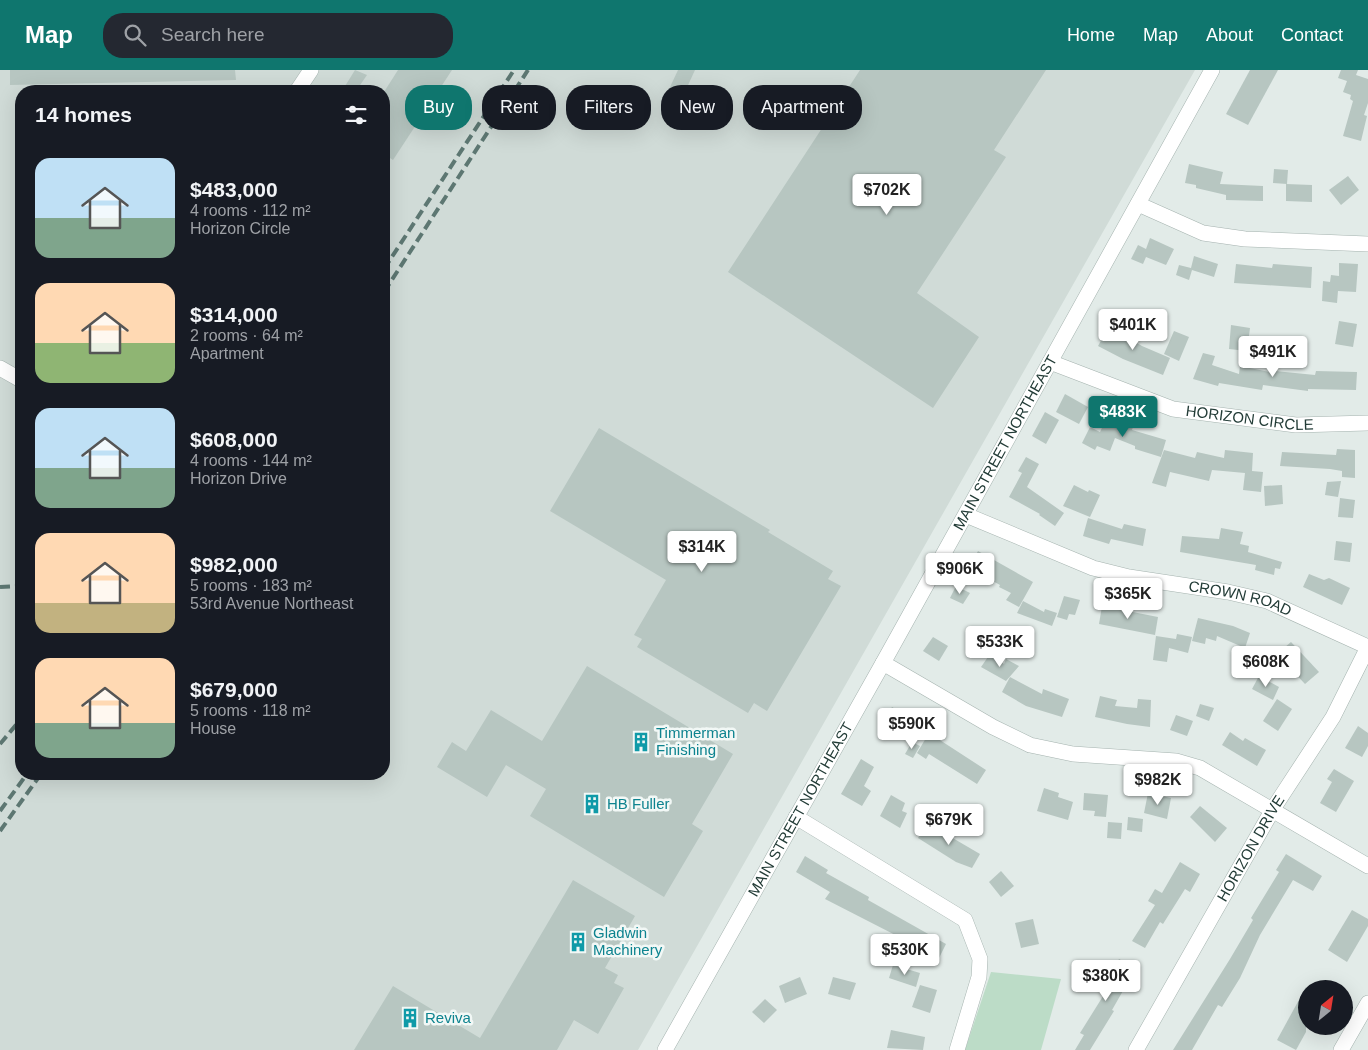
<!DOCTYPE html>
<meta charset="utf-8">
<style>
:root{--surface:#171b24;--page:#242831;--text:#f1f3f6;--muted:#9ea1a6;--accent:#0f766e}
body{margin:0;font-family:Helvetica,sans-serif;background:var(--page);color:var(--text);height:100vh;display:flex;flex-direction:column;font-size:19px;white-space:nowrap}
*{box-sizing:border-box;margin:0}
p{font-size:16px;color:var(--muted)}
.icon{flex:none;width:28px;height:28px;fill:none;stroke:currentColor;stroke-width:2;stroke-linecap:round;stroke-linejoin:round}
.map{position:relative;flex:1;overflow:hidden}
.drawer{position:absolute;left:15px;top:15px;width:375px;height:695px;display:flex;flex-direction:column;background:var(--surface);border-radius:20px;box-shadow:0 5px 20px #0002}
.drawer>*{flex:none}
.top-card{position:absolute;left:405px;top:15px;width:475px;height:45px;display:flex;gap:10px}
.needle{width:32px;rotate:30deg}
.tools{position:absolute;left:1298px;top:910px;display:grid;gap:10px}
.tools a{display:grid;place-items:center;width:55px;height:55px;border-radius:50%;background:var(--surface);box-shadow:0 5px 20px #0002;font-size:25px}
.price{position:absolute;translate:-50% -42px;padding:0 11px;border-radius:5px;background:#fff;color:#222;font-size:16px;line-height:32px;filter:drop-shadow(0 1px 2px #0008)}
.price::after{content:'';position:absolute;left:50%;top:30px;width:15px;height:11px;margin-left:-8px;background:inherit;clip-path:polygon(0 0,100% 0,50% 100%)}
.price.selected{background:var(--accent);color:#fff}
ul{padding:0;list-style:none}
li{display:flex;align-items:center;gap:15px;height:125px;padding:0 20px}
li span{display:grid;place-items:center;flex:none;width:140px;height:100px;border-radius:15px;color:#555}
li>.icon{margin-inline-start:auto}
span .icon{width:60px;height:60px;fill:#fffc;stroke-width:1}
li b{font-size:21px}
h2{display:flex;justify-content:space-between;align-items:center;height:60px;padding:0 20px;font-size:21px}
.tag{padding:0 18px;border-radius:20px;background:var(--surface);box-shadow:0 5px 20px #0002;font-size:18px;line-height:45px}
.tag.selected{background:var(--accent);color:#fff}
header{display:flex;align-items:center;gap:30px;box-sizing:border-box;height:70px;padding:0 25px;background:var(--accent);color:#fff}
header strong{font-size:24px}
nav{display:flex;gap:28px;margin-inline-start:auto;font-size:18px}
.search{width:350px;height:45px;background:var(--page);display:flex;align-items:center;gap:12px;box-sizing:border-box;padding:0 18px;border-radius:20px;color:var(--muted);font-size:19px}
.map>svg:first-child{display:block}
.built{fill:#d0dbd7;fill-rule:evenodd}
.green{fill:#bcdcc7}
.building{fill:#b7c6c1}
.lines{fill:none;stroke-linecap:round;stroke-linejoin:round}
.minor-casing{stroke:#a5b3af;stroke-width:16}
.minor{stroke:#fff;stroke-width:15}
.rail{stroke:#5d7772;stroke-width:4;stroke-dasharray:10 5;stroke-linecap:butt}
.labels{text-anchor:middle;stroke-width:5;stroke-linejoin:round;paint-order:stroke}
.street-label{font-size:15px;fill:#233c37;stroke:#f2f8f6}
.culture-label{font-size:15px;fill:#0d838f;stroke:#f2f8f6;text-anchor:start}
</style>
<header>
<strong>Map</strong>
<div class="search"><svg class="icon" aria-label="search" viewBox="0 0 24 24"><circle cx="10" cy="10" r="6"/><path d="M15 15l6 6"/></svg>Search here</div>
<nav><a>Home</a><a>Map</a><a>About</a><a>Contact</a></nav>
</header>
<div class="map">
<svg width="1368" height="980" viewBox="0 0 1368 980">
<rect width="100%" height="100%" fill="#e2ebe8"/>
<path class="built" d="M0 0H1195L638 980H0ZM21 21H384V704H21Z"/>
<polygon class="green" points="991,902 1061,909 1041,980 965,980"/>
<g class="building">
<polygon points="10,0 235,0 236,10 10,15"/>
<polygon points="355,0 367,5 356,21 342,21"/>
<polygon points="398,0 452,0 393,90 384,84 384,22"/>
<polygon points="678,0 695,0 678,37 664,30"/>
<polygon points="860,0 1046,0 994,80 1006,87 917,223 979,267 933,338 728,202"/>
<polygon points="1250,0 1278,0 1248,55 1226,44"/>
<polygon points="1341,0 1358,0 1356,5 1368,9 1368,33 1364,45 1367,46 1361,71 1343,66 1353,31 1350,29 1351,25 1343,22 1347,11 1338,8"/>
<polygon points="1189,94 1223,102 1220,114 1263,116 1263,131 1226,130 1226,125 1196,118 1196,115 1185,113"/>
<polygon points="1274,99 1288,100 1287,114 1273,113"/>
<polygon points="1348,106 1359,120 1341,135 1329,120"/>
<polygon points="1286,114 1312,115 1312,132 1286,131"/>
<polygon points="1150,168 1174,179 1166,195 1146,187 1143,194 1131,189 1138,175 1146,179"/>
<polygon points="1194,186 1218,194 1214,207 1192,200 1189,210 1176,205 1179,195 1191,198"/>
<polygon points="1339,193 1358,194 1356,222 1338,221 1337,233 1322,231 1323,211 1330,212 1331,205 1339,206"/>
<polygon points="1236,194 1272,198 1273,194 1312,197 1311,218 1234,213"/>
<polygon points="1339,251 1357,254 1353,277 1335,274"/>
<polygon points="1117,254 1126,260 1123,265 1142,276 1170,288 1163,305 1123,289 1098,276 1108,258 1113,260"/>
<polygon points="1231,255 1250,258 1247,281 1229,279"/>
<polygon points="1174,261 1189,267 1179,291 1164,284"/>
<polygon points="1203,283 1215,286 1212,295 1239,304 1240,296 1275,303 1275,301 1315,305 1316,301 1357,302 1356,320 1308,319 1308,321 1263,315 1262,320 1219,313 1218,316 1193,309"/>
<polygon points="1065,324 1088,337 1079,354 1056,342"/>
<polygon points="1045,342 1059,350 1046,374 1032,366"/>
<polygon points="1108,345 1133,357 1132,360 1166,370 1161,387 1135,379 1135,376 1115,368 1110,381 1097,376 1095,380 1082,373 1090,357 1100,362"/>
<polygon points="599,358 770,460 768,462 833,501 828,509 841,516 767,641 754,633 748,643 637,577 642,569 634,565 666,510 550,441"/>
<polygon points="1337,379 1355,380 1355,408 1342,407 1342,401 1330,399 1280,396 1282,382 1336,385"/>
<polygon points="1164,380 1195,388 1197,382 1224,388 1225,380 1253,383 1252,401 1263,402 1261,422 1243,420 1245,403 1212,400 1209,411 1170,402 1166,417 1152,413"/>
<polygon points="1026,387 1039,394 1027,417 1064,443 1055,456 1039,445 1040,444 1009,427 1022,403 1018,401"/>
<polygon points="1341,411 1338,427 1325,425 1327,412"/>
<polygon points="1074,415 1088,422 1089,420 1100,425 1090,447 1063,436"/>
<polygon points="1282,415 1283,434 1265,436 1264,416"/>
<polygon points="1340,428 1355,430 1353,448 1338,447"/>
<polygon points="1088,448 1122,459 1124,454 1146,459 1143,476 1111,469 1109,474 1083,466"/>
<polygon points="1221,458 1243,462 1240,474 1249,476 1248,482 1282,492 1280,499 1275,498 1274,505 1255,500 1256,495 1180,482 1182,466 1219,469"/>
<polygon points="1336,471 1352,473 1350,492 1334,490"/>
<polygon points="978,481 1033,512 1019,537 1006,530 1011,523 999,517 1000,515 969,498"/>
<polygon points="1309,504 1324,510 1329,508 1350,518 1342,535 1303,517"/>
<polygon points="956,516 970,523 963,534 950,528"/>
<polygon points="1064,526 1080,530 1075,545 1069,544 1067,550 1057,547"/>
<polygon points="1023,531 1044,542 1045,539 1057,543 1052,556 1017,543"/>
<polygon points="1102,536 1158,547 1155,565 1099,554"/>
<polygon points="1198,548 1233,556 1250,563 1245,578 1217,566 1216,571 1206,568 1205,574 1192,571"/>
<polygon points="1177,564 1192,567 1188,583 1169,578 1167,592 1153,590 1156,566 1176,569"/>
<polygon points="933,567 948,576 939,591 923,581"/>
<polygon points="1291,572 1319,602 1305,614 1277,584"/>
<polygon points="990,584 1004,594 1006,589 1019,596 1006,611 981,597"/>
<polygon points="587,596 733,684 692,754 703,761 664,827 530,746 546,719 506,695 487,727 437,697 452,672 466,681 491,640 542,671"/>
<polygon points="1259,606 1279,617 1273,630 1252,619"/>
<polygon points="1010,607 1042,624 1043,619 1069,629 1062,647 1026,636 1002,622"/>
<polygon points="1100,626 1117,630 1115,636 1137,638 1138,629 1151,630 1150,657 1127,654 1095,647"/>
<polygon points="1277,629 1292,639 1278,661 1263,651"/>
<polygon points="1200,634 1214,638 1209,651 1196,646"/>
<polygon points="892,637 908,647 899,662 883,653"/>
<polygon points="1176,645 1193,651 1187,666 1170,660"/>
<polygon points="1358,656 1368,663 1368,676 1362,687 1345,678"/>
<polygon points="1230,662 1243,671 1245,668 1266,680 1257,696 1222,675"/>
<polygon points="929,663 986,700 977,714 929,684 926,689 917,683"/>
<polygon points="912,672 920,676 913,688 905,684"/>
<polygon points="861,689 874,697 864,716 871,721 862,736 841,724"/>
<polygon points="1334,699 1354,711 1336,742 1320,733 1332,712 1327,709"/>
<polygon points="1044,718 1059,723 1058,727 1073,732 1068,750 1037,741"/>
<polygon points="1084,723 1108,725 1106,747 1094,746 1095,741 1083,740"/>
<polygon points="1148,723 1171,728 1167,749 1144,743"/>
<polygon points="891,725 905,733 902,741 907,743 900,758 880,746"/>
<polygon points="1200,736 1227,758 1215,772 1190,747"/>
<polygon points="1128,747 1143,749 1142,762 1127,760"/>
<polygon points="1108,752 1122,753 1121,769 1107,768"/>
<polygon points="927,753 980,784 972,798 956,792 918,768"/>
<polygon points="1286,784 1322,806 1313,821 1293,810 1260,865 1240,908 1222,937 1218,935 1192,980 1173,980 1230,889 1253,850 1251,848 1279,802 1276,800"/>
<polygon points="805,786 828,800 826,803 869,827 868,830 946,874 938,890 918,879 915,883 902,876 905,870 825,829 830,822 796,802"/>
<polygon points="1180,792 1200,804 1190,822 1185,819 1163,854 1160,852 1145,878 1132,871 1155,835 1148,831 1155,819 1162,823"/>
<polygon points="1001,801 1014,816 1001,827 989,812"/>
<polygon points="573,810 635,846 605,898 618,905 614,913 624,918 598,964 574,950 557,980 354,980 393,916 480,968"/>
<polygon points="1352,840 1368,849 1368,856 1347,892 1328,880"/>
<polygon points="1033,849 1039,874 1021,878 1015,853"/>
<polygon points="1119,889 1136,898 1112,940 1114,941 1090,980 1075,980 1084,965 1080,963 1105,923 1100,920 1104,913 1095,908 1101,898 1111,904"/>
<polygon points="893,895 920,903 916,917 889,908"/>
<polygon points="800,907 807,924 785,933 779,916"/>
<polygon points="833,907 856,913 850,930 828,924"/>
<polygon points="920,915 937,920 930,943 912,937"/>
<polygon points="1306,917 1306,962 1296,980 1277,970"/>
<polygon points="765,929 777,940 764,953 752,942"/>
<polygon points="891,960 925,967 923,980 887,978"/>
</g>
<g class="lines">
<defs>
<g id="minor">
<polyline points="297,21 311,0"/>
<polyline points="1138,134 1203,163 1245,169 1368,174"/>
<path id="s1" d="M1050 292 1173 339 1296 355 1368 353"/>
<polyline points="0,298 21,310"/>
<path id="s2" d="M966 445 1093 498 1129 507 1228 522 1267 531 1368 577"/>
<polyline points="883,593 993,657 1030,675 1073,684 1176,691 1200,698 1368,796"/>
<polyline points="796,747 965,850 980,889 979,907 957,980"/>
<path id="s3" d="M665 980 883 593 1212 0"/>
<path id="s4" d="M1136 980 1273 739 1333 647 1368 577"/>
<polyline points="1341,980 1368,933"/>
</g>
</defs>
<use href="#minor" class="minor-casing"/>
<use href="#minor" class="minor"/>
<g class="rail">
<polyline points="384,199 514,0"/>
<polyline points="384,222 528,0"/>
<polyline points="0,517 21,516"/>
<polyline points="0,674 21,649"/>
<polyline points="0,741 27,704"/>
<polyline points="0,761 41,704"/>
</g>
</g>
<defs>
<symbol id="building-bare" viewBox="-9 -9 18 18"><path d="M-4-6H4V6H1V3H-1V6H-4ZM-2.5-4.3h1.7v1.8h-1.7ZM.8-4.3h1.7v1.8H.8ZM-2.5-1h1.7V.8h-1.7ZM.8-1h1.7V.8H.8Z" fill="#0f9aa8" stroke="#f2f8f6" stroke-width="2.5" paint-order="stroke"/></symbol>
</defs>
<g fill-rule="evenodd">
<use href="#building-bare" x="627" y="658" width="28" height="28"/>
<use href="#building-bare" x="578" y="720" width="28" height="28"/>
<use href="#building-bare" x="564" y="858" width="28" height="28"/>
<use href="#building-bare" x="396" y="934" width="28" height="28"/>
</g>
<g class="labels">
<g class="street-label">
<text dy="5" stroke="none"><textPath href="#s1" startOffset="209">HORIZON CIRCLE</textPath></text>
<text dy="5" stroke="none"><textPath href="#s3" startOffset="696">MAIN STREET NORTHEAST</textPath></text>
<text dy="5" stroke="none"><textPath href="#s2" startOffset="288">CROWN ROAD</textPath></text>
<text dy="5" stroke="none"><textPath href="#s3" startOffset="276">MAIN STREET NORTHEAST</textPath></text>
<text dy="5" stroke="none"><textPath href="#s4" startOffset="232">HORIZON DRIVE</textPath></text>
</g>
<g class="culture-label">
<text x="656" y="668">Timmerman<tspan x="656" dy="17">Finishing</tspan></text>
<text x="607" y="739">HB Fuller</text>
<text x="593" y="868">Gladwin<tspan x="593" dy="17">Machinery</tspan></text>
<text x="425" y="953">Reviva</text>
</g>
</g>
</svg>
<div class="tools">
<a><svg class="needle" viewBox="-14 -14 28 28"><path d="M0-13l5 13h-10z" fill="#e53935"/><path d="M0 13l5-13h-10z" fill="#9ea1a6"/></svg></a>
</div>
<b class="price" style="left:887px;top:146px">$702K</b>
<b class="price" style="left:1133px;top:281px">$401K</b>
<b class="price" style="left:1273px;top:308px">$491K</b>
<b class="price selected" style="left:1123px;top:368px">$483K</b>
<b class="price" style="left:702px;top:503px">$314K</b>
<b class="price" style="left:960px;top:525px">$906K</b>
<b class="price" style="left:1128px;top:550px">$365K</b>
<b class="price" style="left:1000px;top:598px">$533K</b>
<b class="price" style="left:1266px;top:618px">$608K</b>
<b class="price" style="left:912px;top:680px">$590K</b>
<b class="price" style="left:1158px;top:736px">$982K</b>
<b class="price" style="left:949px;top:776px">$679K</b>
<b class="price" style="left:905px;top:906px">$530K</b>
<b class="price" style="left:1106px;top:932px">$380K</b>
<div class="top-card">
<a class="tag selected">Buy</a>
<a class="tag">Rent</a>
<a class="tag">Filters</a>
<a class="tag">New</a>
<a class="tag">Apartment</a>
</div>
<section class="drawer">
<h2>14 homes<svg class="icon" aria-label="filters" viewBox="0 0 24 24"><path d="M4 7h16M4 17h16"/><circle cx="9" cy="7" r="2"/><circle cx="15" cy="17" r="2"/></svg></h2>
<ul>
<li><span style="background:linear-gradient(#bfe0f5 60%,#7fa58c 0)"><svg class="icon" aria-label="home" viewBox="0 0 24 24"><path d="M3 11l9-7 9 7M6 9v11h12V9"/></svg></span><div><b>$483,000</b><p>4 rooms · 112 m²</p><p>Horizon Circle</p></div></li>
<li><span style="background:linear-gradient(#ffd9b3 60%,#8fb573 0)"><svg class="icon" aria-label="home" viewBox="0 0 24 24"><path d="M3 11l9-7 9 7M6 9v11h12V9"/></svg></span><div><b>$314,000</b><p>2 rooms · 64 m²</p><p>Apartment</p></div></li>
<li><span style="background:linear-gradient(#bfe0f5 60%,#7fa58c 0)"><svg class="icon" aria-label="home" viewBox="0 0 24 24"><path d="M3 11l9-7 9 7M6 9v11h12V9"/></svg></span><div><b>$608,000</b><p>4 rooms · 144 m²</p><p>Horizon Drive</p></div></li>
<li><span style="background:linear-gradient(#ffd9b3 70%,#c2b280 0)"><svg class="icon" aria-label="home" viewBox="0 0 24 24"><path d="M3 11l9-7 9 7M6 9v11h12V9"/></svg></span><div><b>$982,000</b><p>5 rooms · 183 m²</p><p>53rd Avenue Northeast</p></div></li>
<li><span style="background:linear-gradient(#ffd9b3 65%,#7fa58c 0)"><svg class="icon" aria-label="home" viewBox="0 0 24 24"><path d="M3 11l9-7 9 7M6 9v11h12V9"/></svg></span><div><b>$679,000</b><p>5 rooms · 118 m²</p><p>House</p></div></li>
</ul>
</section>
</div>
